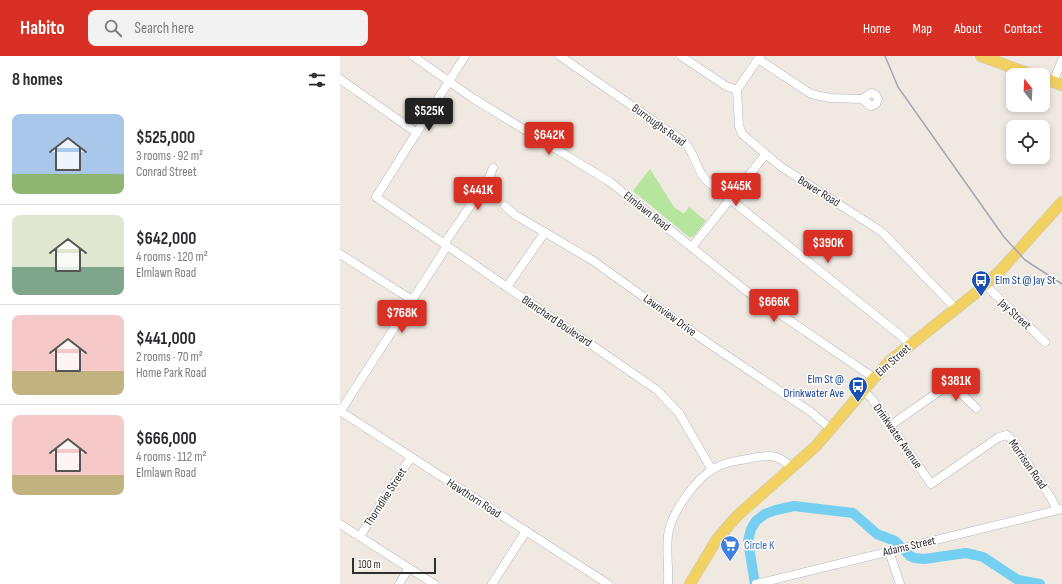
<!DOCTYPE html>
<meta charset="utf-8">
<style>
:root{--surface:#fff;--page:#f2f2f3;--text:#2b2b33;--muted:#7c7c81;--line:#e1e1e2;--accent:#d93025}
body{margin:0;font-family:"Sofia Sans Condensed",sans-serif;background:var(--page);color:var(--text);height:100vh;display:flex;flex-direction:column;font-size:15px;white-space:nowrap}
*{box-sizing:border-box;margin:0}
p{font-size:13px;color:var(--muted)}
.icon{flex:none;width:22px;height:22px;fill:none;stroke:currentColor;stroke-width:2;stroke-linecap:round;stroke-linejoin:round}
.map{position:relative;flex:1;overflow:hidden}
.details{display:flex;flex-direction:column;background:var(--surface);width:340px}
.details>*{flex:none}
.needle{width:26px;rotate:342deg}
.tools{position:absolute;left:666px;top:12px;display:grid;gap:8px}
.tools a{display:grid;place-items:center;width:44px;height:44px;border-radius:8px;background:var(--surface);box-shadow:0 2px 6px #0003;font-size:20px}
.scale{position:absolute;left:12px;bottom:10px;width:84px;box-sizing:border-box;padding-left:4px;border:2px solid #2e2e2e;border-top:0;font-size:11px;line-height:14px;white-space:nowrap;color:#2e2e2e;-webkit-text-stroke:3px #fff;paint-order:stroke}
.price{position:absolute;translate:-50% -34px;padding:0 9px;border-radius:4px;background:var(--accent);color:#fff;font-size:13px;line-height:26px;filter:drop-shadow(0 1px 2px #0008)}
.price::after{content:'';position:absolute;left:50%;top:24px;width:12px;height:9px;margin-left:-6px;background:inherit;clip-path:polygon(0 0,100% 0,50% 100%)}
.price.selected{background:#222;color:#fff}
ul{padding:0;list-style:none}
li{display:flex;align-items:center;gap:12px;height:100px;padding:0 12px}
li+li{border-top:1px solid var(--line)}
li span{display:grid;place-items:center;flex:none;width:112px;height:80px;border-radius:8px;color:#555}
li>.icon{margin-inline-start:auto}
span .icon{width:48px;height:48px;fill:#fffc;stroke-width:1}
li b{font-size:17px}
h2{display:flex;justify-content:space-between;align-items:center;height:48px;padding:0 12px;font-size:17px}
header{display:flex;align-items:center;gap:24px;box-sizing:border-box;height:56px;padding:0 20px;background:var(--accent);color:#fff}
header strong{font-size:19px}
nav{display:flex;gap:22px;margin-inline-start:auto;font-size:14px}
.search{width:280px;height:36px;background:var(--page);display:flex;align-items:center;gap:10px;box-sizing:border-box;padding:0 14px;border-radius:8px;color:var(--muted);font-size:15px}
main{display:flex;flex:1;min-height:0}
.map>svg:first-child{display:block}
.green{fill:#b6e59e}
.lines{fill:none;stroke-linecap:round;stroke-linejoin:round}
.river{stroke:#75cff0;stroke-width:10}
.minor-casing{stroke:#b4b7c1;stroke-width:9}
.major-casing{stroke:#c9c9c9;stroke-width:12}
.minor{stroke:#fff;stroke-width:8}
.major{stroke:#f2d163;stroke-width:11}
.rail{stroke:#a3a6b8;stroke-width:1.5}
.labels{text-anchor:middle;stroke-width:3;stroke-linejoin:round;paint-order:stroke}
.street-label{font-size:12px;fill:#2e2e2e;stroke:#fff}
.transit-label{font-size:12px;fill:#164399;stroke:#fff;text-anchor:start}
.shop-label{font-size:12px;fill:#366cbe;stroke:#fff;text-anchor:start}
</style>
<header>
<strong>Habito</strong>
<div class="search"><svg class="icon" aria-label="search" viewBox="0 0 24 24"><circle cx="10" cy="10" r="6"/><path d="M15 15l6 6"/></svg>Search here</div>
<nav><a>Home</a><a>Map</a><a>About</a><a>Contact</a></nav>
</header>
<main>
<section class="details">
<h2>8 homes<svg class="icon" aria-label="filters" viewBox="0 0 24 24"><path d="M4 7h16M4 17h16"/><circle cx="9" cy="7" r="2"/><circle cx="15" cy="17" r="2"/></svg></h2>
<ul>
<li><span style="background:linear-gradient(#a9c7e8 75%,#8fb573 0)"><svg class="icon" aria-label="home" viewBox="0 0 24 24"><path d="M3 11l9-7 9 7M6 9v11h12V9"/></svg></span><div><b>$525,000</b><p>3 rooms · 92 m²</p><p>Conrad Street</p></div></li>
<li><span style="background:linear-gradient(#dfe7d0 65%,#7fa58c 0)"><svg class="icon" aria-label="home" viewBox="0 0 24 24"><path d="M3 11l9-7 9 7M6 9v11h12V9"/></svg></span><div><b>$642,000</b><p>4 rooms · 120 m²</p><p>Elmlawn Road</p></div></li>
<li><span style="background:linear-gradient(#f6c9c9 70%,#c2b280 0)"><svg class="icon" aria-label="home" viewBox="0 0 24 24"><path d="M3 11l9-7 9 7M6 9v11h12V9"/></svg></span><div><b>$441,000</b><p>2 rooms · 70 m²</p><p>Home Park Road</p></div></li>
<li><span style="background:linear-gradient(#f6c9c9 75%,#c2b280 0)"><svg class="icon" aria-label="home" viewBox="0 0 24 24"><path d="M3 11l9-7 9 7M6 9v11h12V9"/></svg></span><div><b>$666,000</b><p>4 rooms · 112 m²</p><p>Elmlawn Road</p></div></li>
</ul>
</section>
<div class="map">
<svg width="722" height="528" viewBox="0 0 722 528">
<rect width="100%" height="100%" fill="#efe9e1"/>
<polygon class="green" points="310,113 334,151 344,158 349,151 366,165 353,181 349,181 293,135"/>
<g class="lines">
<polyline class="river" points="415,528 408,485 411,473 416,465 425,458 436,454 454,450 513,457 537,478 555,485 570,500 575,502 584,503 626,497 635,499 643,501 678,524 700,528"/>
<defs>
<g id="minor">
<polyline points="73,0 131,41 270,126 405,234 534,322"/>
<polyline points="125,0 36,141 317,334 339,357 372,414"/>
<path d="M220 0 344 86C355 96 355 112 366 124L560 279 570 288"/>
<polyline points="341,0 386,30 397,34"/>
<polyline points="420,0 397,34 399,70 402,78 440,110 542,176 616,253"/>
<polyline points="418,3 471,38 490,42 522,43"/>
<polyline points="0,23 77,77"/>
<polyline points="713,26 722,4"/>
<polygon points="531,37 536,39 538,43 536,48 531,50 522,43"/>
<polyline points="165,150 175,159 252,204 368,287 471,356 491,373"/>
<polyline points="104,188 148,124 153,112"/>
<polyline points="352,191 425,99"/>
<polyline points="0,198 72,244"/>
<polyline points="645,229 705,286"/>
<polyline points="167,231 205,176"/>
<polyline points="523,334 532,343 591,428 659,381 667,379 672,384 711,442 717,454"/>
<polyline points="0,355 268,528"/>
<polyline points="0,356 107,190"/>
<polyline points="551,369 611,327 636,352"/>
<polyline points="0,468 94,528"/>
<polyline points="20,480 71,401"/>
<polyline points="549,495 560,528"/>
<polyline points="59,528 69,512"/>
<polyline points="152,528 186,475"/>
<path d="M328 528C329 512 326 495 328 479 331 457 356 422 375 412 385 406 396 405 407 403 428 399 436 396 452 412"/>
<polyline points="416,528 722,453"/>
</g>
<g id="major">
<polyline points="641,0 693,19"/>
<polyline points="703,22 722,29"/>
<polyline points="350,528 377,483 397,460 476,390 534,322 550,305 637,236 661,214 722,146"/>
</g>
</defs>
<use href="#minor" class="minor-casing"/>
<use href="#major" class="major-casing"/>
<use href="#minor" class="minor"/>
<use href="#major" class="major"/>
<polyline class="rail" points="545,0 558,31 664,181 685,204 722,228"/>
</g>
<defs>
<symbol id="bus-pin" viewBox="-11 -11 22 30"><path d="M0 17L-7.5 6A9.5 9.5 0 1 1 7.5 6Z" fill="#1a4fb4" stroke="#fff"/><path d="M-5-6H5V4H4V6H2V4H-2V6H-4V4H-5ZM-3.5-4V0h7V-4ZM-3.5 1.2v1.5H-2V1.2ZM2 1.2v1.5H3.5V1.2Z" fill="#fff"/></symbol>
<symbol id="supermarket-pin" viewBox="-11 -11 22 30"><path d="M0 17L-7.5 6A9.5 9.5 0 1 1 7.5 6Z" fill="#3f7fe0" stroke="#fff"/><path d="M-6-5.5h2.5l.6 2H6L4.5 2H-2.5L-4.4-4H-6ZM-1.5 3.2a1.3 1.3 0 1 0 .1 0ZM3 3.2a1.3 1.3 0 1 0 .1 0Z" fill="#fff"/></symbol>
</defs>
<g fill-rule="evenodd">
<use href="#bus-pin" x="630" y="213" width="22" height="30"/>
<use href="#bus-pin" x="507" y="319" width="22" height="30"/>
<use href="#supermarket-pin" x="379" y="478" width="22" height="30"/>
</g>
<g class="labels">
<g class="street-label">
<text transform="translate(319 69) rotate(36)" y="4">Burroughs Road</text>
<text transform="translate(479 135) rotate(32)" y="4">Bower Road</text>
<text transform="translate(307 155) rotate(38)" y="4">Elmlawn Road</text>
<text transform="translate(675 258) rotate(42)" y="4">Jay Street</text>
<text transform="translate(330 259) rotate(36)" y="4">Lawnview Drive</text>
<text transform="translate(217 265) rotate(34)" y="4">Blanchard Boulevard</text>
<text transform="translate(553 304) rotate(-42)" y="4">Elm Street</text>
<text transform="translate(558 380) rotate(55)" y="4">Drinkwater Avenue</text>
<text transform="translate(688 408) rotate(55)" y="4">Morrison Road</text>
<text transform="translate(45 441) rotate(-57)" y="4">Thorndike Street</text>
<text transform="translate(134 442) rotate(33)" y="4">Hawthorn Road</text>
<text transform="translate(569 490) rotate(-13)" y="4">Adams Street</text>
</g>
<g class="transit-label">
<text x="655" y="228">Elm St @ Jay St</text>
<text x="504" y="327" text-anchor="end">Elm St @<tspan x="504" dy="14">Drinkwater Ave</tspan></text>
</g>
<g class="shop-label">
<text x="404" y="493">Circle K</text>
</g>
</g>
</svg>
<div class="tools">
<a><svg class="needle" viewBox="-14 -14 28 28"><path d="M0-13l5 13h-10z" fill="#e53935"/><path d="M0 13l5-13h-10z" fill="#7c7c81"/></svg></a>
<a><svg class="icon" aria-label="locate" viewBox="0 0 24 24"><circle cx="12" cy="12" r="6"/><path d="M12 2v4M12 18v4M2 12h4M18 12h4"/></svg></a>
</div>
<div class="scale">100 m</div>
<b class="price selected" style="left:89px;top:76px">$525K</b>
<b class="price" style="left:209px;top:100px">$642K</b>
<b class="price" style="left:396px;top:151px">$445K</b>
<b class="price" style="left:138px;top:155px">$441K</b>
<b class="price" style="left:488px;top:208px">$390K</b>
<b class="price" style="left:434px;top:267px">$666K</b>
<b class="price" style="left:62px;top:278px">$768K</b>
<b class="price" style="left:616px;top:346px">$381K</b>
</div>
</main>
